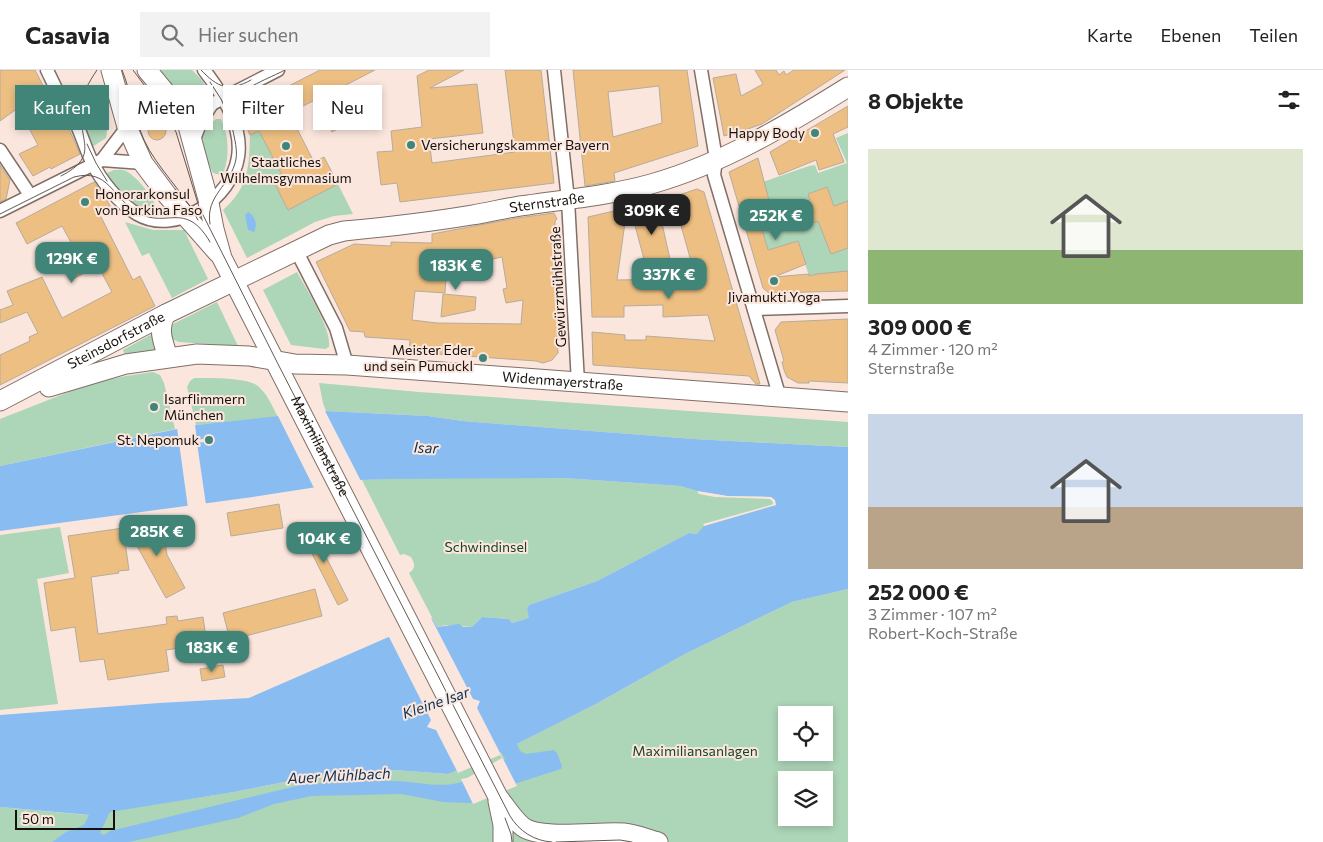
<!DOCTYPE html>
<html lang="de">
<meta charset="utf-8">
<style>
:root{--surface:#fff;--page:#f2f2f2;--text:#222;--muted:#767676;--line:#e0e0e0;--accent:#418579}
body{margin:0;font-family:Commissioner,sans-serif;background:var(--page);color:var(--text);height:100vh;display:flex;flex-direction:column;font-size:19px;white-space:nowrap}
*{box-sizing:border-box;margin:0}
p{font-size:16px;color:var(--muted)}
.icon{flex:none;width:28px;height:28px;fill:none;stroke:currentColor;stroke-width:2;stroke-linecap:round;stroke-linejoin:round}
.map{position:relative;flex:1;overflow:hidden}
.details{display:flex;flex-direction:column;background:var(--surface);width:475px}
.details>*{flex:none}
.banner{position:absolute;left:15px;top:15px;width:475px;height:45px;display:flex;gap:10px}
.fabs{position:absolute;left:778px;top:636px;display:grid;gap:10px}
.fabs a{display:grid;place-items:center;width:55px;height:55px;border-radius:0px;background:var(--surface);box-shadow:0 2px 8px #0003;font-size:25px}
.scale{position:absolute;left:15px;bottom:12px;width:100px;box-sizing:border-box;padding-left:5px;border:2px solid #17110d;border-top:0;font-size:14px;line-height:18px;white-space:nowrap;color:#17110d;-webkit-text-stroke:4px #fbe6dd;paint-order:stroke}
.price{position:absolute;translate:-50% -42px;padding:0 11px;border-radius:10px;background:var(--accent);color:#fff;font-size:16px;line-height:32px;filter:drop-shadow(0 1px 2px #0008)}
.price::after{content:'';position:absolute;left:50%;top:30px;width:15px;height:11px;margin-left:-8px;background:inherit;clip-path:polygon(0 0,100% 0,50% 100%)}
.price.selected{background:#222;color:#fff}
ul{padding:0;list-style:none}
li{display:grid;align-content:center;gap:10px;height:265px;padding:0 20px}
li span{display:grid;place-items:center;height:155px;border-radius:0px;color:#555}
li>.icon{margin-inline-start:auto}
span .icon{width:90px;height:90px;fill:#fffc;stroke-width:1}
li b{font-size:21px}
h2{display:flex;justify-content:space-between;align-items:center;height:60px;padding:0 20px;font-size:21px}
.pill{padding:0 18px;border-radius:0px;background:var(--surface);box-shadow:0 2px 8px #0003;font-size:18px;line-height:45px}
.pill.selected{background:var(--accent);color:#fff}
header{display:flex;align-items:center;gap:30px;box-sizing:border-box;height:70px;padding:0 25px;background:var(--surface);border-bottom:1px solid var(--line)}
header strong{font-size:24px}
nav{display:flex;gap:28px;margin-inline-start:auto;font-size:18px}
.search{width:350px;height:45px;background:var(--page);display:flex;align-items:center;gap:12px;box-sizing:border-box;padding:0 18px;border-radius:0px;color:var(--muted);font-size:19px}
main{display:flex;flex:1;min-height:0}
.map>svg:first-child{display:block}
.green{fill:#add5b7;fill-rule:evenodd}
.water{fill:#89bdf1;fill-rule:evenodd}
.pier{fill:#fbe6dd}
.building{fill:#edbf83;stroke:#b7ab9c;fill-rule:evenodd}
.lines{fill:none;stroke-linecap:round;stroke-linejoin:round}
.street-casing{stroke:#806f67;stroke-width:15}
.secondary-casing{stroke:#806f67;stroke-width:21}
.street{stroke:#fff;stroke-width:12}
.secondary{stroke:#fff;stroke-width:19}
.tram{stroke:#635852;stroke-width:1}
.poi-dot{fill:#418579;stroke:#fbe6dd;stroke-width:2}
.labels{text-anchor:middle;stroke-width:4;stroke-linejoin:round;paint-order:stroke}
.poi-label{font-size:14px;fill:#17110d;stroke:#fbe6dd;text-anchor:end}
.street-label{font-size:14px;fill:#17110d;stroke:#fbe6dd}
.park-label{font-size:14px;fill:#134426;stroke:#fbe6dd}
.water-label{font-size:15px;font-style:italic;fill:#0a3153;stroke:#fbe6dd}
</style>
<header>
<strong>Casavia</strong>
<div class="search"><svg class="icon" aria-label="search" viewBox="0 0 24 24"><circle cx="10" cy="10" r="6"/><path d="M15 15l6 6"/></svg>Hier suchen</div>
<nav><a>Karte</a><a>Ebenen</a><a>Teilen</a></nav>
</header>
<main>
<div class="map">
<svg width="848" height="772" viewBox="0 0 848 772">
<rect width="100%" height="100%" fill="#fbe6dd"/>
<g class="green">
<path d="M160 0H192L201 9 207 19C190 39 167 17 160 0Z"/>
<path d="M92 23C108 28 109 54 106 68L92 77C85 61 82 43 86 26Z"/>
<path d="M216 49H221C229 66 230 86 223 104L220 105 213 103C203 82 194 66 216 49Z"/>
<path d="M259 61 283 107 274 112 288 140 338 114 353 144 334 146 315 152 247 188 223 140C249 117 249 97 250 65Z"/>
<polygon points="848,63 848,133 834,136 826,117 808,124 810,130 792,137 800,158 818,151 831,184 848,178 848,201 809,206 798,171 768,180 759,149 769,146 767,139 771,138 768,125 760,113 809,96 815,95 818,103 847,93 836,68"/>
<path d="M114 100C118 100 122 99 126 101 136 106 155 128 156 139 140 151 113 115 107 103Z"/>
<polygon points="125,152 153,160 184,160 208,209 172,228 149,183 142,186"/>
<path d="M297 202C306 219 332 259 329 277L325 279 291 275 263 220Z"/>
<polygon points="217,232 238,276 179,272 172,269 169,256"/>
<polygon points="152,264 158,281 125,285 123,280"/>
<polygon points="153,302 160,305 164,313 175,359 0,396 0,349 89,314 126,306"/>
<path d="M194 308C208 308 250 307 259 317 268 325 272 336 278 347L196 355 187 317 190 311Z"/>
<polygon points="319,313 419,322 848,352 848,377 694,369 463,351 428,346 326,341 323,333"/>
<path d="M424 407 563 408 680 416 697 421 727 426 771 427 776 435 697 464 689 463 597 511 529 535 527 539 530 548 512 553 509 549 482 547 472 557 446 555 437 557 409 503C416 498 415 494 411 487L404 484 400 485 362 410Z"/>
<polygon points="60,457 69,503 37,509 58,634 0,640 0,465"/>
<path d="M848 519V772H0V737L86 745 234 722 325 704 394 700 448 704 509 678 596 634 685 584 792 532ZM786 645H824V682H786ZM786 710H824V748H786Z"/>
</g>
<g class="water">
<path d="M248 142C255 146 258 154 254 162L248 160 245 145Z"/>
<path d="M326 341 428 346 463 351 694 369 848 377V519L792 532 685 584 596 634 517 674 520 681 526 684 554 680 557 683 562 696 561 699 517 713 470 733 443 732 401 724 312 726 274 734 238 748 129 772H52L66 762 84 755 89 745 0 737V645L159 633 249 628 432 548 437 557 459 554 463 557H472L482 547 509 549 512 553 529 548 527 539 529 535 597 511 689 463 697 464 704 456 776 435 770 427 727 426 697 421 680 416 563 408 388 409 362 410 253 427 0 461V396L196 355ZM501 682 505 689C490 698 475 709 458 713 436 718 414 711 393 711 362 710 332 712 301 715L110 761 104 765 100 763 110 742 234 722 325 704 394 700 448 704Z"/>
</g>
<g class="pier">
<polygon points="324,339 362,413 315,420 277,344"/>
<polygon points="195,355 197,370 209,368 210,371 197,373 206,435 188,438 177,358"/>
<polygon points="697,421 727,426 771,427 775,430 776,435 704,456 703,454 771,435 773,434 773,432 770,429 715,427 699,424"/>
<polygon points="430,546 473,629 480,631 477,638 517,716 473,734 461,709 467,708 502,688 500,685 458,703 436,660 427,657 431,650 388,565"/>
</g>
<g class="building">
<polygon points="0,0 35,0 65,58 68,57 80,84 51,99 50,97 33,106 19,84 38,75 18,38 0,51"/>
<polygon points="320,0 375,0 342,17 357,49 332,62 315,30 289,43 314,92 324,87 338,114 288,140 274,112 283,107 259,61 250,65 238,39 270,23 271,25"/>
<polygon points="429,0 464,0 430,18 477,14 483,63 429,69 432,93 515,82 505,0 541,0 554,113 400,132 397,113 381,115 377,82 393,81 391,61 422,57 417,6"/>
<path d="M573 0H687L698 76 614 103 615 111 585 116ZM659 16 662 53 613 67 608 22Z"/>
<polygon points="755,0 776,0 779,5 784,1 786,5 794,0 845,0 762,54 742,61 724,66 713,8 736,4 741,26 763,14"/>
<polygon points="848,36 848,57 833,64 844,92 819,100 816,90 779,105 770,82"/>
<circle cx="157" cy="61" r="9"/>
<polygon points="758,88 771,138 767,139 769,146 759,149 768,180 798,171 806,194 774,207 809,204 809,206 817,204 848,201 848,221 769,223 763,218 729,102"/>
<polygon points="0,95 10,110 6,129 0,132"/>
<polygon points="94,112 105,127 112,139 100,145 133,210 140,206 155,236 0,315 0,285 30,271 29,267 38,263 27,242 0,253 0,240 13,235 7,221 42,207 62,248 112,222 98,196 71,210 58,186 74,178 62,156 27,174 16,153"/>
<polygon points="827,117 834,136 848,131 848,178 831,184 818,151 800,158 792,137 810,130 808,124"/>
<polygon points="697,119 704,122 760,314 756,314 749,306 593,295 592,262 625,265 625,270 646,270 646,266 715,271 708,245 663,247 663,235 624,236 624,247 592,247 588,147 627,138 617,210 675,209 677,219 698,216 673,127"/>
<polygon points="657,131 674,207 644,189 630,137"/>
<path d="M554 143 557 149 555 151 558 283 552 290 543 293 536 291 409 282 410 270 365 267 364 262 350 261 316 192 354 174 391 176V172L432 173V164L517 148ZM472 186 474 193 502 187 507 218 503 219 506 233 523 230 521 254 437 253 412 250 415 221 445 223 447 192Z"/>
<polygon points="443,224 476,227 475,240 441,247"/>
<polygon points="848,249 848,313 809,311 809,313 798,313 787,307 784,300 782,292 784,291 775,260 781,252"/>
<polygon points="279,434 283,458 231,466 227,443"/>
<polygon points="162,452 167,485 185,518 166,528 127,458"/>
<polygon points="314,456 328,483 325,485 348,530 338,535 301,462"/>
<polygon points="123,458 129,500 118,501 119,503 91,507 98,564 167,554 166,547 177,546 178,551 203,547 207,574 166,580 169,601 108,610 104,589 80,592 75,557 51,561 44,513 75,508 68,466"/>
<polygon points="315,519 322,546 230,570 223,543"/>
<polygon points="223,595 225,607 202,611 200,599"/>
</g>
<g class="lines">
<defs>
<g id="street">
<path d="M47 0C52 11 58 23 64 34 67 41 73 46 76 53 82 66 86 80 92 92 101 111 119 133 137 144 176 167 232 128 238 87 243 56 222 23 204 0"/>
<polyline points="554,0 568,130 578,313"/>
<polyline points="701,0 716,89 714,105 780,328"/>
<polyline points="173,31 195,35 212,34 278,0"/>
<polyline points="193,72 201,51 212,34"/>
<polyline points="0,80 30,125"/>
<polyline points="102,90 143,93"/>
<polyline points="0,141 102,90 127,57"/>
<polyline points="296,180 336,258 347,295"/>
<polyline points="754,239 848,236"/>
</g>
<g id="secondary">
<polyline points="111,0 127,57 143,93 167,125 218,183"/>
<path d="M147 0 175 34 188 56 209 133 214 159 222 188 498 727C506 737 513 749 523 757 541 770 599 761 624 763 635 764 647 769 658 772"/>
<path d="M166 244C157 258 163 272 168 287"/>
<path id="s1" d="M49 317 126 294 197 284 249 286 295 294 347 295 848 332"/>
<path id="s2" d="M0 331 166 244 329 165 344 161C387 157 430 152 472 145 491 142 509 137 528 135 570 129 611 125 651 114 722 94 787 55 848 17"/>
<polyline points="498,731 503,755 503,772"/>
</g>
</defs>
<use href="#street" class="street-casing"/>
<use href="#secondary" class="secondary-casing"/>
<use href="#street" class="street"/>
<use href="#secondary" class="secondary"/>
<g class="tram">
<path d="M122 0C131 22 134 47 144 70 157 98 183 121 198 150"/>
<path id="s3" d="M133 0 165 43 176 62 199 137 278 294 510 746C519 761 534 771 552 772"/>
<path d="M201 0C218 18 229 22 251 10"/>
<polyline points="210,12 221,29 229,47"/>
<polyline points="87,74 96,93 107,111"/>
<path d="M61 106C100 86 79 72 81 39 81 25 89 12 97 0"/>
<path d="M0 144 74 107C109 98 112 128 137 142 166 160 185 129 210 172"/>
<path d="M210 154C205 125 231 116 236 89 239 71 225 47 233 32 241 18 270 8 285 0"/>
<polyline points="505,748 511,764 512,772"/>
<polyline points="556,772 620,770 632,772"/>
</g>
</g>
<g class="poi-dot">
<circle cx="815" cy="63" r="5"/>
<circle cx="411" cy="75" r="5"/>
<circle cx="286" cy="76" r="5"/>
<circle cx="85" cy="132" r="5"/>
<circle cx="774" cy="211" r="5"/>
<circle cx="483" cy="288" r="5"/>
<circle cx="154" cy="337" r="5"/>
<circle cx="209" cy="370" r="5"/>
</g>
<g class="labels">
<g class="poi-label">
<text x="805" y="68">Happy Body</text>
<text x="421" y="80" text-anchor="start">Versicherungskammer Bayern</text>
<text x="286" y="97" text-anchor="middle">Staatliches<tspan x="286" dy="16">Wilhelmsgymnasium</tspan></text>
<text x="95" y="129" text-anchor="start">Honorarkonsul<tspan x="95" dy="16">von Burkina Faso</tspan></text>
<text x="774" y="232" text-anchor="middle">Jivamukti Yoga</text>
<text x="473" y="285">Meister Eder<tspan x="473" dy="16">und sein Pumuckl</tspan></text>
<text x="164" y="334" text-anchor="start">Isarflimmern<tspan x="164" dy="16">München</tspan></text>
<text x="199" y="375">St. Nepomuk</text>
</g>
<g class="street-label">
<text dy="5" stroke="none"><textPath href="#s2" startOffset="589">Sternstraße</textPath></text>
<text transform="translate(558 217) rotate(-93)" y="5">Gewürzmühlstraße</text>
<text dy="5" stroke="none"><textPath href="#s2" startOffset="131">Steinsdorfstraße</textPath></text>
<text dy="5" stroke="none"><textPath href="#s1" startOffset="519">Widenmayerstraße</textPath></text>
<text dy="5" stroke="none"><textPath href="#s3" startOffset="422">Maximilianstraße</textPath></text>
</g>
<g class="park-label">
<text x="486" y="482">Schwindinsel</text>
<text x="695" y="686">Maximiliansanlagen</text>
</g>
<g class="water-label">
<text transform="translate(426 378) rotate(2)" y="5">Isar</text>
<text transform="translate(436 633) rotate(-19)" y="5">Kleine Isar</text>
<text transform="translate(339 706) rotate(-3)" y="5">Auer Mühlbach</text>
</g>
</g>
</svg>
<div class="fabs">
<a><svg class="icon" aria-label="locate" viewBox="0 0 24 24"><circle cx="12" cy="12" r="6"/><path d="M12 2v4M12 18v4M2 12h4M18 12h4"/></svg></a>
<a><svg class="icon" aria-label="layers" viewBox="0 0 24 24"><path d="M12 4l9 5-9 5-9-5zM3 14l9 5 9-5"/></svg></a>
</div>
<div class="scale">50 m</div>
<b class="price selected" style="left:652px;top:166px">309K €</b>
<b class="price" style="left:776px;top:171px">252K €</b>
<b class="price" style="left:72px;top:214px">129K €</b>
<b class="price" style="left:456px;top:221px">183K €</b>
<b class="price" style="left:669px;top:230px">337K €</b>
<b class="price" style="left:157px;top:487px">285K €</b>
<b class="price" style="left:324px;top:494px">104K €</b>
<b class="price" style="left:212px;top:603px">183K €</b>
<div class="banner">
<a class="pill selected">Kaufen</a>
<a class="pill">Mieten</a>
<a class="pill">Filter</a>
<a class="pill">Neu</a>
</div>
</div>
<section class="details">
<h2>8 Objekte<svg class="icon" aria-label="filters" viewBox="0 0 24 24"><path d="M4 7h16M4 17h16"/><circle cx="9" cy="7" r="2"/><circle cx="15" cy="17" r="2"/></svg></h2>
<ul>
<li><span style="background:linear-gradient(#dfe7d0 65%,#8fb573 0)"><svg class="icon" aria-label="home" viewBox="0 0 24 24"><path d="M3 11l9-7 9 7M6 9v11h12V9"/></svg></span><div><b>309 000 €</b><p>4 Zimmer · 120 m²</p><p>Sternstraße</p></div></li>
<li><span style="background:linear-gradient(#c9d6e8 60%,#b9a48a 0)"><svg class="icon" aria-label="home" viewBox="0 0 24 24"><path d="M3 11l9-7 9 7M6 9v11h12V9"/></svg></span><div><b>252 000 €</b><p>3 Zimmer · 107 m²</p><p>Robert-Koch-Straße</p></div></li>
</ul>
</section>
</main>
